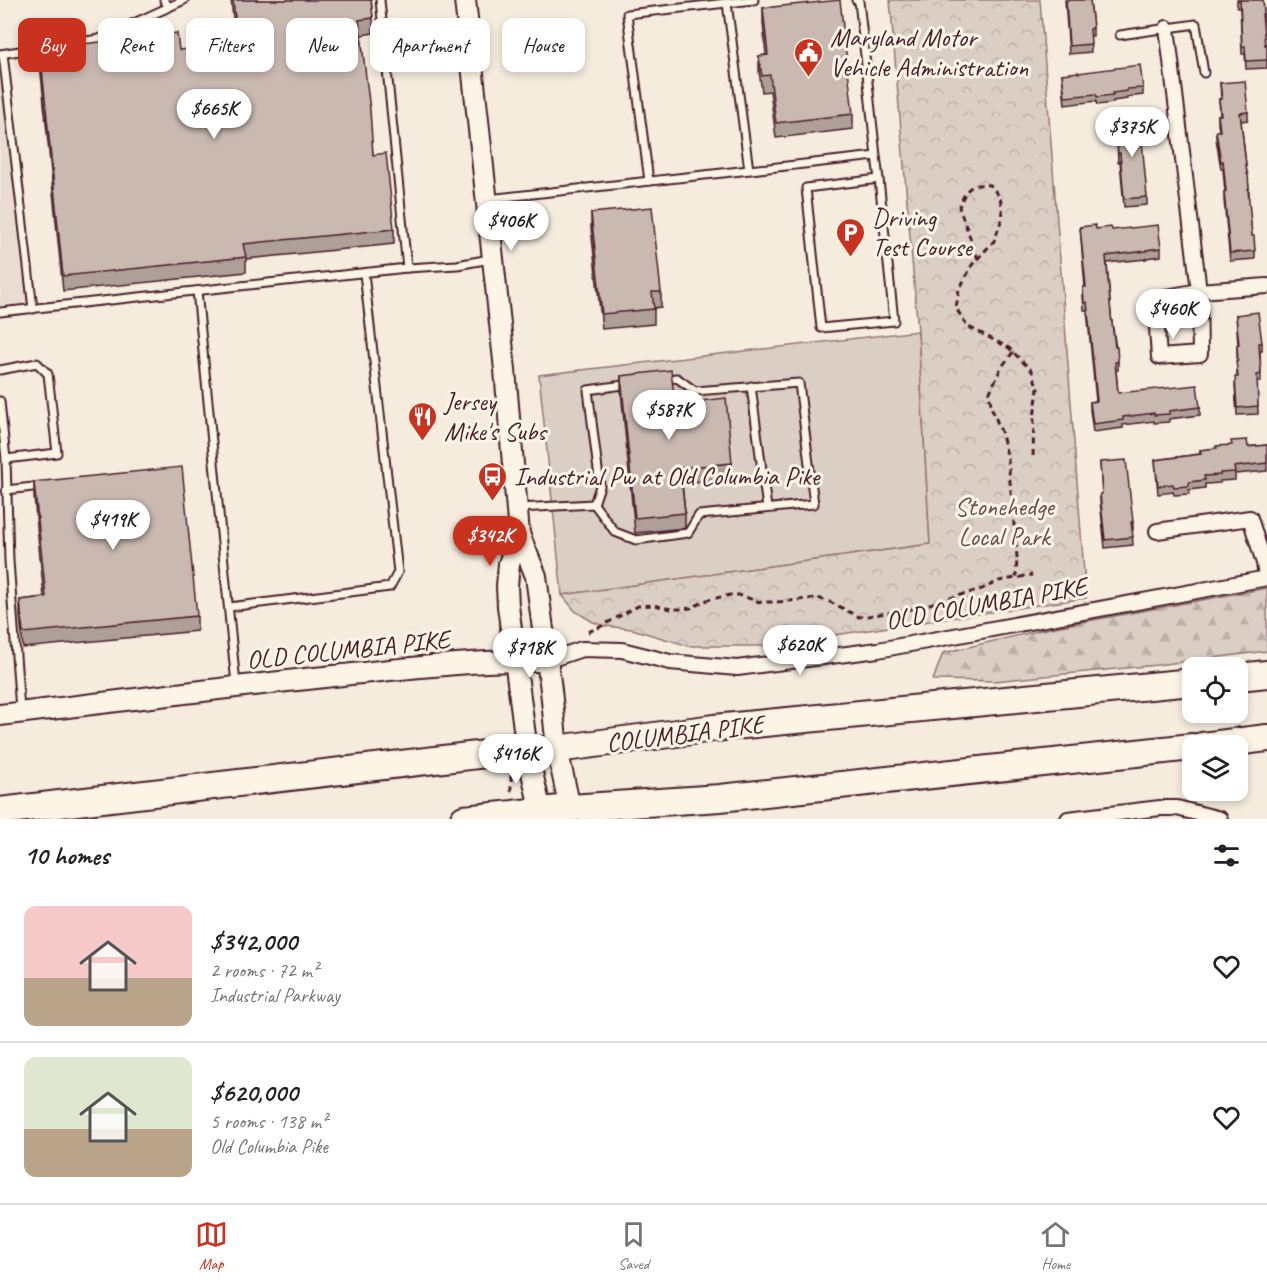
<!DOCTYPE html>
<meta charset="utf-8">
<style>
:root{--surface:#fff;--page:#f2f2f2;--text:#202124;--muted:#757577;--line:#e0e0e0;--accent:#c8321e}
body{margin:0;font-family:Caveat,sans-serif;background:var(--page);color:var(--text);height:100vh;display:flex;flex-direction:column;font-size:22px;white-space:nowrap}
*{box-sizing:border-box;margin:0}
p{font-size:20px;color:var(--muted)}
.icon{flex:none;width:33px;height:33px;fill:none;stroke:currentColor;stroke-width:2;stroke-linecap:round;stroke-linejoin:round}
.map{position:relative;height:819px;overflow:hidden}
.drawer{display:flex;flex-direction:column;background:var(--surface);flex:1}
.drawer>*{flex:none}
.guide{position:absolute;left:18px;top:18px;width:600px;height:54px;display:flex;gap:12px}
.tools{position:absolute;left:1182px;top:657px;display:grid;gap:12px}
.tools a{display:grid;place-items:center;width:66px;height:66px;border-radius:12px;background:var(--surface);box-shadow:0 3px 9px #0003;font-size:30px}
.price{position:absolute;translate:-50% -51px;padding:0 14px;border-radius:21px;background:#fff;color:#222;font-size:20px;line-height:39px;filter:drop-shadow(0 2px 3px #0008)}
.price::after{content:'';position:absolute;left:50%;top:36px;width:18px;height:14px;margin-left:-9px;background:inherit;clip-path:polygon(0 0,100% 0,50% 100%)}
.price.selected{background:var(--accent);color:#fff}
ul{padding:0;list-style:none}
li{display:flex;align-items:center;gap:18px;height:150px;padding:0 24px}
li+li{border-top:2px solid var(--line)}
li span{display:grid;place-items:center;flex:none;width:168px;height:120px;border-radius:12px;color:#555}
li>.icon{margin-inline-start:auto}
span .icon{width:72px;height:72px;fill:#fffc;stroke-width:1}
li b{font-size:26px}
h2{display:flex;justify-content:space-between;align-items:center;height:72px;padding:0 24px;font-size:26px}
.tag{padding:0 21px;border-radius:12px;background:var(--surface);box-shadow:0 3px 9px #0003;font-size:21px;line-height:54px}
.tag.selected{background:var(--accent);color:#fff}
.dock{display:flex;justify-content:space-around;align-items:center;height:84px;border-top:2px solid var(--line);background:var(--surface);font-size:16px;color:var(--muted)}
.dock a{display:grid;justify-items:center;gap:3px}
.dock .selected{color:var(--accent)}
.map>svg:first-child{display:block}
.built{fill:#e8ddd0}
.grass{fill:#dbcec4;stroke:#927678;stroke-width:1.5}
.forest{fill:url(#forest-firs);stroke:#927678;stroke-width:1.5}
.park{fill:url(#park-crowns);stroke:#927678;stroke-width:1.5}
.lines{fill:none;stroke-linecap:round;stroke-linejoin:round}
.lane-casing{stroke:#4a1f2b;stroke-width:11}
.street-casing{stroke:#4a1f2b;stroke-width:18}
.secondary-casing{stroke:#4a1f2b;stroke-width:24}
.highway-casing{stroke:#4a1f2b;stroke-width:30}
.path{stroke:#4a1f2b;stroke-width:3;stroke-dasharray:6 4.5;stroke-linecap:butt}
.lane{stroke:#fcf5e5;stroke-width:7}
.street{stroke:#fcf5e5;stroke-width:14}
.secondary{stroke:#fcf5e5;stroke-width:20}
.highway{stroke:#fcf5e5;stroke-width:26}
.wall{fill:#ae9f98;stroke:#4a1f2b;stroke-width:1.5}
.building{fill:#cab9b1;stroke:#4a1f2b;stroke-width:1.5}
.labels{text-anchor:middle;stroke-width:6;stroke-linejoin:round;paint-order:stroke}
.poi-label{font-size:26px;fill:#4a1f2b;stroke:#fcf5e5;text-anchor:start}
.park-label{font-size:26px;fill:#6e4b51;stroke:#fcf5e5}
.street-label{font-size:26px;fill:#4a1f2b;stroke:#fcf5e5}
</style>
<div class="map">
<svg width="1267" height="819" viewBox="0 0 1267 819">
<defs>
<pattern id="forest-firs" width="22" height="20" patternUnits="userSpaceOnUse" patternTransform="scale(1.5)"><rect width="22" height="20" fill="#dbcec4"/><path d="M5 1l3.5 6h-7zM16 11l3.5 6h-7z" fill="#bdb0a9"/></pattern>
<pattern id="park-crowns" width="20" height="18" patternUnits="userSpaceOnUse" patternTransform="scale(1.5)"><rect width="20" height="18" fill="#dbcec4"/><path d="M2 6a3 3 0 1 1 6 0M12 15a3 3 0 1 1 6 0" fill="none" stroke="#bdb0a9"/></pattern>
</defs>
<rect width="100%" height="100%" fill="#f5ecde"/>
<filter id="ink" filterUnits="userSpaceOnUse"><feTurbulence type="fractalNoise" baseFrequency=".0167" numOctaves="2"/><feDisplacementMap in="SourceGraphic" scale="12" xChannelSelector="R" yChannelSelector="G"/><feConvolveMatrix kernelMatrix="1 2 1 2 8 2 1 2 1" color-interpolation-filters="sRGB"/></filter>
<g filter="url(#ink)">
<polygon class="built" points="0,78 28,304 0,306"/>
<polygon class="grass" points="918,331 930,544 562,595 539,375"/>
<polygon class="forest" points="1267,588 1267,651 1157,665 994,681 933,680 943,653 1050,628"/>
<polygon class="park" points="890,0 1040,0 1086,598 760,646 689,646 632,629 605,626 593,622 575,611 562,595 930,544 918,331"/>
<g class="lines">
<defs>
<g id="lane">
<polyline points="164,0 169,7 184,0"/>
<polyline points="380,0 407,268"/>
<polyline points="727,3 749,170"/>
<polyline points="1120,35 1196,24 1204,73"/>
<polyline points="0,54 99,39 169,7"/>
<polyline points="3,54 33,309"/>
<polyline points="876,156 879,179 894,321 821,328 806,188 879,179"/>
<polyline points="649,181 627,14 754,0"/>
<polyline points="488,199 876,156 859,1 856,0"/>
<polyline points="197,291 236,684"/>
<polyline points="0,312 407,268 457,265 490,259"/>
<polyline points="0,370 37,363 48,374 57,453 6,459"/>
<polyline points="751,386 767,508"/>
<polyline points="0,401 6,459 9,561 20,710"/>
<polyline points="6,490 42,486"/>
<polyline points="594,504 600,486 588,390 630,384"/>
<polyline points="519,508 594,504 615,532 636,540 688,533 699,515 814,504 799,383 695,391 677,378 665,379"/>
<polyline points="229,607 390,587 398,572 364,273"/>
</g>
<g id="street">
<polyline points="1167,28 1199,291 1200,354 1159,357 1155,299 1199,291 1267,286"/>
<polyline points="1157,531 1250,518 1264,563 1266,578"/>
<polyline points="546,661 582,649 622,650 670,662 737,668 878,650 1267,578"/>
<polyline points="1068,819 1160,808 1177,808 1220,819"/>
</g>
<g id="secondary">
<polyline points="465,0 505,370 519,534 536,576 551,690 557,749 570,808"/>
<polyline points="519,534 509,564 507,586 508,606 527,751 541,812"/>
<path d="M0 715C114 702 228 687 343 675 410 668 478 660 546 661"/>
</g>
<g id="highway">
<polyline points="1238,677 1267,674"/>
<polyline points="1202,746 1267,738"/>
<polyline points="0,811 503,752 557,749 714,728 1192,682"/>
<polyline points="464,819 570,808 720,798 1192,747"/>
</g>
</defs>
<use href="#lane" class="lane-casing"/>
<use href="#street" class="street-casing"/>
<use href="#secondary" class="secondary-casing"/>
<use href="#highway" class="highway-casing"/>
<g class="path">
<path d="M978 259 959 207C966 189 969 183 990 185L1000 197 1003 216 994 241 972 265 959 290 956 308 967 326 1009 348 1032 371 1038 389 1034 418 1033 458"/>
<polyline points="1013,352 1001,368 989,394 992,409 1002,434 1008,460 1017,557 1016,577"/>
<polyline points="588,632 600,627 638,606 654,605 671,609 682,609 691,608 707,600 730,595 739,595 760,602 777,602 818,598 830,602 859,617 868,616 912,609 982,589 999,581 1032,575"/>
<polyline points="511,775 511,794"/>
</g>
<use href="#lane" class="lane"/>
<use href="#street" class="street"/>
<use href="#secondary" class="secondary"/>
<use href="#highway" class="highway"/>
</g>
<g class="wall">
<polygon points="231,0 371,0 373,18 373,33 361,35 373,155 394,229 394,244 246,259 246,272 63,291 40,64 40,49 179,50 236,45"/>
<polygon points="1065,0 1090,0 1093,28 1093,36 1090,36 1091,52 1069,54"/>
<polygon points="1237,0 1263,0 1264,13 1264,21 1263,21 1265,45 1267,49 1267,68 1246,69 1245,54 1242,54 1240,8 1237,8"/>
<polygon points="763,8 853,114 853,129 776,138 770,91 762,92 759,71 759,56 766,55 763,23"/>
<polygon points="1078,73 1143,88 1143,95 1127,97 1127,99 1113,101 1113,103 1097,105 1096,101 1065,105 1062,74"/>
<polygon points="1220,83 1248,112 1248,120 1241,121 1247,174 1249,189 1249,197 1248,197 1252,236 1255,251 1255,259 1230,261 1224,200 1224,192 1225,192 1223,169 1221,169 1216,139 1216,131 1219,131 1218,123 1218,115 1220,115 1219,99 1221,99"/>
<polygon points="1116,121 1147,197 1147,205 1124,207 1120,161 1118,162"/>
<polygon points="591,213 661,292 661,307 654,308 654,324 602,329 591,228"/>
<polygon points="1080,227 1112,230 1161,248 1161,256 1146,258 1146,259 1107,263 1111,315 1118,362 1118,370 1116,370 1118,393 1200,407 1200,415 1169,419 1169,422 1154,423 1154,421 1123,425 1123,428 1093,432 1090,410 1090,402 1096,401 1087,310 1084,310 1083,295 1083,287 1085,287"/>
<polygon points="1236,315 1262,343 1262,351 1260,351 1261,382 1257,382 1258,414 1237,415 1235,385 1237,377 1237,345 1238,345"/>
<polygon points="621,376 675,404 732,463 732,478 682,483 685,513 685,528 635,533 621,391"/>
<polygon points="1267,445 1267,471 1235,474 1235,480 1220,481 1220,483 1205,484 1205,488 1189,490 1189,494 1174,495 1173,492 1158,494 1155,460 1200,454 1200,450"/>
<polygon points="1100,462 1133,522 1133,530 1132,530 1133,545 1105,548 1100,501 1100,494 1102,494"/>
<polygon points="34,482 197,616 197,631 23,648 20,615 20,600 44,597 34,497"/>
</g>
<g class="building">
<polygon points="233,0 371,0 373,18 359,20 370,110 373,155 386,153 394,229 243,244 246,257 63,276 40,49 177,33 179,50 238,45"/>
<polygon points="840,0 853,114 776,123 770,75 762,76 759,56 768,55 763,8"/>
<polygon points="1066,0 1090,0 1093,28 1090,29 1091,44 1069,46"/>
<polygon points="1237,0 1263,0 1264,13 1262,14 1265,45 1267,44 1267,60 1246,61 1245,46 1242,46 1240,0"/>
<polygon points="1140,65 1143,88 1127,89 1127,91 1112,93 1113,95 1097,97 1096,94 1065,97 1062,74 1078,72 1078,73"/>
<polygon points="1245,81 1248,112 1240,113 1247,174 1248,174 1249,189 1248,189 1252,236 1254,236 1255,251 1230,253 1224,192 1226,191 1223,161 1221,162 1216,131 1220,131 1218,115 1221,115 1219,99 1222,99 1220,83"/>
<polygon points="1140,119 1147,197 1124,199 1120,153 1118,154 1116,121"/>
<polygon points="652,207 661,292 652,292 654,309 602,314 591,213"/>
<polygon points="1095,225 1096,229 1111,227 1112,230 1158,225 1161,248 1146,250 1146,251 1106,256 1111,315 1115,347 1117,347 1118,362 1115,362 1118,393 1197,385 1200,407 1169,411 1169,414 1154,415 1154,413 1123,417 1123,420 1093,424 1090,402 1097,401 1087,302 1084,303 1083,287 1086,287 1080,227"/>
<polygon points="1258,312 1262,343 1259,343 1261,374 1257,375 1258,406 1237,408 1235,377 1238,377 1236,361 1238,361 1237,345 1239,345 1236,315"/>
<polygon points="671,370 675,404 726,398 732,463 680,468 685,513 635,518 621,376"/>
<polygon points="1247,440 1248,447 1267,445 1267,463 1234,467 1235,472 1220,473 1220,475 1204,476 1205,480 1189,482 1189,486 1174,487 1173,484 1158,486 1155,460 1201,454 1200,450 1217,448 1216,446 1232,445 1231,441"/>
<polygon points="1126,460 1133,522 1131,522 1133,537 1105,540 1100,494 1102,494 1100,462"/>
<polygon points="182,467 197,616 23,633 20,600 46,597 34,482"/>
</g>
</g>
<defs>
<symbol id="civic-pin" viewBox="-11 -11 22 30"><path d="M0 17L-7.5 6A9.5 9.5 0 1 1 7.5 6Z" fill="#c8321e" stroke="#fcf5e5"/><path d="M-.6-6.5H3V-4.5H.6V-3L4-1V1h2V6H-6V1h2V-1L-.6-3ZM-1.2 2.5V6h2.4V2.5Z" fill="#fff"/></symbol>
<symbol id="parking-pin" viewBox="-11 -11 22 30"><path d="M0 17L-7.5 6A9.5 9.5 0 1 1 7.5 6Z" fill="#c8321e" stroke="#fcf5e5"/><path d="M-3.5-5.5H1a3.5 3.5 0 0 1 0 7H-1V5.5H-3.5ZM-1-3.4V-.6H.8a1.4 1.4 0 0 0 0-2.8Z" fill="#fff"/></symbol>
<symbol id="restaurant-pin" viewBox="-11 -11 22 30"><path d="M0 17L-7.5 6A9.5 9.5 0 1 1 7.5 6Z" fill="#c8321e" stroke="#fcf5e5"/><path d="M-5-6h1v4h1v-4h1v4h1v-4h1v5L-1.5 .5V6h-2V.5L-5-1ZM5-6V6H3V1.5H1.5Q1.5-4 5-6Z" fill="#fff"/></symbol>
<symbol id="bus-pin" viewBox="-11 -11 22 30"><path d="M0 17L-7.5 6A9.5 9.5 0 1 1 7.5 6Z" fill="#c8321e" stroke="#fcf5e5"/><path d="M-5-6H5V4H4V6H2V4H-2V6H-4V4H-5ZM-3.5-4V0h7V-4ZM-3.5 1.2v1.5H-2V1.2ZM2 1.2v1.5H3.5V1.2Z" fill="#fff"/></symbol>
</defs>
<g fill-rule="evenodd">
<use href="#civic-pin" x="792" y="36" width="33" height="45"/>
<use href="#parking-pin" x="834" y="216" width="33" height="45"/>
<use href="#restaurant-pin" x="406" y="400" width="33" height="45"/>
<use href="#bus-pin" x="476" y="460" width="33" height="45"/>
</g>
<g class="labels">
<g class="poi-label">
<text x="830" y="46">Maryland Motor<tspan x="830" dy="30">Vehicle Administration</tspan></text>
<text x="872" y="226">Driving<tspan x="872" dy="30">Test Course</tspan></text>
<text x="444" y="410">Jersey<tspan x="444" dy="30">Mike's Subs</tspan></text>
<text x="514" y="485">Industrial Pw at Old Columbia Pike</text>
</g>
<g class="park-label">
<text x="1004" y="515">Stonehedge<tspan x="1004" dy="30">Local Park</tspan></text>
</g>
<g class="street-label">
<text transform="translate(986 603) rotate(-10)" y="9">OLD COLUMBIA PIKE</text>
<text transform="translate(348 649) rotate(-6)" y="9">OLD COLUMBIA PIKE</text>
<text transform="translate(685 733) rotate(-7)" y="9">COLUMBIA PIKE</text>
</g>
</g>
</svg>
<div class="tools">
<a><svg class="icon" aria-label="locate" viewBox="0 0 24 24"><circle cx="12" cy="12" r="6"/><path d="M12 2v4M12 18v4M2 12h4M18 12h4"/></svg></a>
<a><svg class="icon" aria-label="layers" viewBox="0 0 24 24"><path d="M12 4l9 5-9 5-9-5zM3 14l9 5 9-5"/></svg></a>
</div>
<b class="price" style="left:214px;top:140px">$665K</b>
<b class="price" style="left:1132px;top:158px">$375K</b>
<b class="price" style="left:511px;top:252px">$406K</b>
<b class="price" style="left:1173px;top:340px">$460K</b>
<b class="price" style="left:669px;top:441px">$587K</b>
<b class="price" style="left:113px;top:551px">$419K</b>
<b class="price selected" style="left:490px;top:567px">$342K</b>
<b class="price" style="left:800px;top:676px">$620K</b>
<b class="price" style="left:530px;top:679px">$718K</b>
<b class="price" style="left:516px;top:785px">$416K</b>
<div class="guide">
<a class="tag selected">Buy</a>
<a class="tag">Rent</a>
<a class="tag">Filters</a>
<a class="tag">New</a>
<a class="tag">Apartment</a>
<a class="tag">House</a>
</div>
</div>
<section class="drawer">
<h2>10 homes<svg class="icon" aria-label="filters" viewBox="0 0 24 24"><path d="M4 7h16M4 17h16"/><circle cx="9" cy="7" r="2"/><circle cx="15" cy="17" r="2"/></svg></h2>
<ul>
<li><span style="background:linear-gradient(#f6c9c9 60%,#b9a48a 0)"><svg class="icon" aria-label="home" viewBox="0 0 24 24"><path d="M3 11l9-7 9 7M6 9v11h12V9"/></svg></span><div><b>$342,000</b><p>2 rooms · 72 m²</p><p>Industrial Parkway</p></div><svg class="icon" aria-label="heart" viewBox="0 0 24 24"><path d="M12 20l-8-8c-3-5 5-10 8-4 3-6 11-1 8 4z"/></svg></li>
<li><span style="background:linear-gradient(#dfe7d0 60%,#b9a48a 0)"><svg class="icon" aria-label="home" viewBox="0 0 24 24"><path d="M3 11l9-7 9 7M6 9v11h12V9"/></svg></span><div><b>$620,000</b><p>5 rooms · 138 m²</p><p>Old Columbia Pike</p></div><svg class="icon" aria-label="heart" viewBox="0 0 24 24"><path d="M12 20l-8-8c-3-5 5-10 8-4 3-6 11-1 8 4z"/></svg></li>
</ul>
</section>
<nav class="dock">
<a class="selected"><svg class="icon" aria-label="map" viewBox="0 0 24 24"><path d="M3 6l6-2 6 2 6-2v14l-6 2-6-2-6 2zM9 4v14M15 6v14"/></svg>Map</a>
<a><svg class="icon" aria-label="saved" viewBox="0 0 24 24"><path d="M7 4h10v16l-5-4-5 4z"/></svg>Saved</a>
<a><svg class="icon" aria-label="home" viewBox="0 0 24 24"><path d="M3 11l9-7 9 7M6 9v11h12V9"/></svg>Home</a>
</nav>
